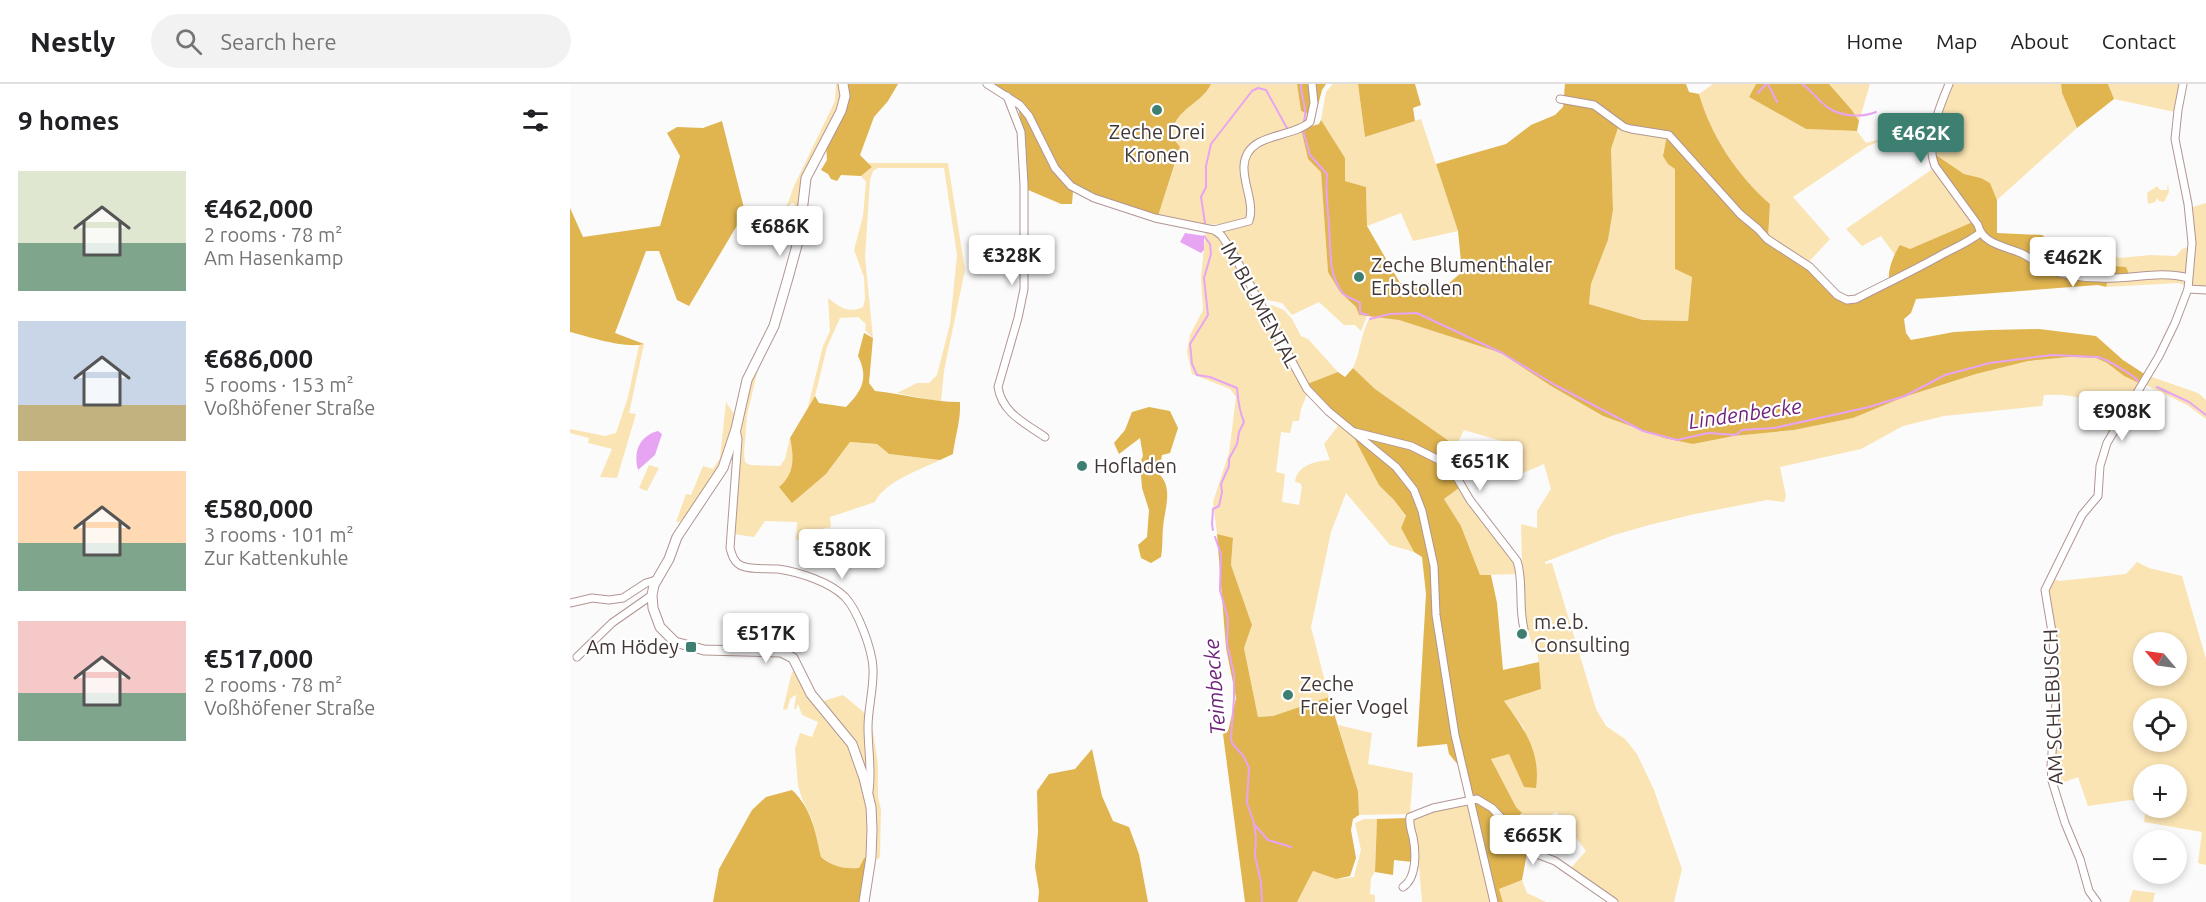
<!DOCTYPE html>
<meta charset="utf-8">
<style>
:root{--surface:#fff;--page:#f2f2f2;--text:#202124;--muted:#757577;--line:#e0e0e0;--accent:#3d8072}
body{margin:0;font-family:Ubuntu,sans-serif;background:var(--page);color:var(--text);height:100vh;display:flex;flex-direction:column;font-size:22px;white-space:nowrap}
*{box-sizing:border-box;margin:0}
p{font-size:20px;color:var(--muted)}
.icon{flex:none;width:33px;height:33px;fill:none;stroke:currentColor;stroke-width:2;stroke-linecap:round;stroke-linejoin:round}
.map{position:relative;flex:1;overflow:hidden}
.sheet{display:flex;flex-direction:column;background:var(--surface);width:570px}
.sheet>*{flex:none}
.needle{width:39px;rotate:299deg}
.controls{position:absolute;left:1563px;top:548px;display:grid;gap:12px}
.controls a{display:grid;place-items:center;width:54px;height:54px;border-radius:50%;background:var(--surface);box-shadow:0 3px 9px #0003;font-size:30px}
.price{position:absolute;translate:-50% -51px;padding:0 14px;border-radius:6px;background:#fff;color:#222;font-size:20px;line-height:39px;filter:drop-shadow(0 2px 3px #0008)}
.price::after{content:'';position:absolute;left:50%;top:36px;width:18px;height:14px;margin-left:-9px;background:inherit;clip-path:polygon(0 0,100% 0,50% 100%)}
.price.current{background:var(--accent);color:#fff}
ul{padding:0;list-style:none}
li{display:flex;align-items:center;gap:18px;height:150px;padding:0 18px}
li span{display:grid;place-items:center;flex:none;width:168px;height:120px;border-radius:0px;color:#555}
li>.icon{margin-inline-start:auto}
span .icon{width:72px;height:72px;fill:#fffc;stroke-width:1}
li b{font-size:26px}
h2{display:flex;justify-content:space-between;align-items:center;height:72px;padding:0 18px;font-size:26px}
header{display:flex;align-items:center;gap:36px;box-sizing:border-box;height:84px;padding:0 30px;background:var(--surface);border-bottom:2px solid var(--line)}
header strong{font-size:28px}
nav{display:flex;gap:33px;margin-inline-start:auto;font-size:21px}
.search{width:420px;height:54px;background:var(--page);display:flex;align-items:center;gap:15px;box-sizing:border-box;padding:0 21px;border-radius:33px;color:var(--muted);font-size:22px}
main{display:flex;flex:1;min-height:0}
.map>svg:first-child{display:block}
.green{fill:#fbe4b3;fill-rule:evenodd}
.forest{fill:#e0b44f;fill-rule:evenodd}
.water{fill:#e7a4f3}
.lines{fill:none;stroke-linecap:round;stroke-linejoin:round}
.stream{stroke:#e7a4f3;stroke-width:2}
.street-casing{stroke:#b19693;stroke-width:9}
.secondary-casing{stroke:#b19693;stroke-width:11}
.street{stroke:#fff;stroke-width:7}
.secondary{stroke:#fff;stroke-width:9}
.poi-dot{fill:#3d8072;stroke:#fff;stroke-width:2}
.labels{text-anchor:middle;stroke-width:4.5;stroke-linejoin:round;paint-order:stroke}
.poi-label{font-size:20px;fill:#433736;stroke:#fff;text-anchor:start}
.street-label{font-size:20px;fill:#433736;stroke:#fff}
.water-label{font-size:21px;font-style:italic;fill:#6e1f7b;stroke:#fff}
</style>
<header>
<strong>Nestly</strong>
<div class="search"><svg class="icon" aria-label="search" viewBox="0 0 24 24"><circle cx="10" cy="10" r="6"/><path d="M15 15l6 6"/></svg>Search here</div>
<nav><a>Home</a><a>Map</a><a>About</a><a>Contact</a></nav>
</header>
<main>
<section class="sheet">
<h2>9 homes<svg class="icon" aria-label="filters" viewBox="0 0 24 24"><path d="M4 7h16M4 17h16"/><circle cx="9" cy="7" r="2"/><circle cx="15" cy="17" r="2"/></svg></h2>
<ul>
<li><span style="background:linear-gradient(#dfe7d0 60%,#7fa58c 0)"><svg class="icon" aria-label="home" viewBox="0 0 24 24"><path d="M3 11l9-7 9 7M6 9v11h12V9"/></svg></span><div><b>€462,000</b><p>2 rooms · 78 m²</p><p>Am Hasenkamp</p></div></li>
<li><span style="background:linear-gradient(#c9d6e8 70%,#c2b280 0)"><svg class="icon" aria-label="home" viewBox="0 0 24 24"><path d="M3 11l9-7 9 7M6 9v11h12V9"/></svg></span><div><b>€686,000</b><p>5 rooms · 153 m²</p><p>Voßhöfener Straße</p></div></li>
<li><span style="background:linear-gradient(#ffd9b3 60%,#7fa58c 0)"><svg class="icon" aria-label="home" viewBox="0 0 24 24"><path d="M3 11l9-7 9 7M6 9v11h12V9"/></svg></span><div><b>€580,000</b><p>3 rooms · 101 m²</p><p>Zur Kattenkuhle</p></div></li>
<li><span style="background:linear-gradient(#f6c9c9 60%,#7fa58c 0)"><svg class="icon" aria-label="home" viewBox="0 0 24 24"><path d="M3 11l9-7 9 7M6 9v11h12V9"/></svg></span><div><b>€517,000</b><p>2 rooms · 78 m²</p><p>Voßhöfener Straße</p></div></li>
</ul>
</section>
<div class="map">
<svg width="1636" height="818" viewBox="0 0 1636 818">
<rect width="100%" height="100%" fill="#fbfbfb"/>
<g class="green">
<polygon points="266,0 269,0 271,19 232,94 227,141 227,126 224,119 221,119 215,127 224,102 265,17"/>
<path d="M641 0H727L731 27 741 31V35L729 43 696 53V56L731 45 738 75 751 87 758 188 770 208 786 223 789 231 797 232 791 247 785 241H774L749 218 722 231 712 219 692 215 653 150 652 147 656 143 678 141 682 136 675 81 680 69 690 58 689 56C663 74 675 105 679 131L676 137C648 143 615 141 588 132L610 64 602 53C603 49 603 43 605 39 613 23 634 16 641 0Z"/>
<polygon points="763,0 788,0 795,53 851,35 888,147 843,157 831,129 797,142 796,103 775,97 751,36 756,8"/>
<path d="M1143 0H1186L1179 13 1236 45 1287 47 1296 59 1323 52 1298 62 1223 113 1260 155 1237 180 1198 154 1200 120C1167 91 1141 52 1129 10Z"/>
<polygon points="1259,0 1300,0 1289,37 1281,25"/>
<polygon points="1381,0 1491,0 1492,9 1507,44 1427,116 1420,99 1411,94 1394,90 1363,69 1373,22"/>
<polygon points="1538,0 1611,0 1605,28 1544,15"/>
<polygon points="1049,41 1075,44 1101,50 1096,56 1093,69 1105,85 1105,185 1122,193 1118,237 1073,236 1019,220 1021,200 1038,156 1043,126 1041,65"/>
<path d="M298 79H378L395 186 374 287 371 318 327 309 347 299H359L367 291 380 240 387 171 374 84H308L303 87 300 96 295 173 303 254 295 246 296 240 288 233 270 234 257 263 245 312 238 323 253 262 260 247 258 214C269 223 279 230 293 223L295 215 294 193 284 166 293 132 296 98 291 92 302 83Z"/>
<polygon points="1364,84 1403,138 1340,165 1327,165 1325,171 1311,152 1292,162 1276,145"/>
<polygon points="1598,100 1599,108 1594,118 1589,117 1587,114 1585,118 1578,120 1577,109 1587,102 1590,106 1597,106"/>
<polygon points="1636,119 1636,204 1626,204 1620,201 1620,124"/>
<polygon points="222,123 224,128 219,128 217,142 220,146 216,158 211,160 211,156 204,155 220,124"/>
<path d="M636 145 649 152 657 162 737 310 731 325 729 337H723L720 349 711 348 706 388 715 390 712 418 729 421 732 403 730 399 725 398C727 381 746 377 760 376L754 360 768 342 756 330 780 346 809 400 824 416 836 433 831 444 844 468 820 461 776 409 761 448 741 543 759 613 703 632 688 633 674 564 682 541 661 481 663 455 647 450 643 418 659 369 666 313 660 305 622 290 617 268 620 251 633 226 631 193Z"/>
<polygon points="1620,162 1618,187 1613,190 1594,187 1559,190 1541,182 1539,169 1549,174 1581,171 1606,172 1612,165"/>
<polygon points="1580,191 1611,195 1615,200 1614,201 1609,199 1536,203 1538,196"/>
<polygon points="702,221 714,226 722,235 731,252 738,255 768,288 737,300 696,226 698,222"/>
<path d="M801 232 829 236 931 269 981 302 1033 332 1123 360 1164 352 1224 346 1283 334 1334 313 1406 290 1458 277 1500 273 1526 274 1537 279 1554 292 1571 300 1535 357 1538 349C1536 343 1534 332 1529 326 1517 311 1492 310 1474 311L1472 322 1374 332 1333 342 1291 365 1210 383 1216 412 1214 418 1197 416 1125 430 1079 441 1044 451 975 478V480L982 479 1026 625 1036 642 1055 655 1067 670 1084 706 1112 785 1104 818H1045L999 786 1016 767 986 728 963 744 946 723 921 675 939 669 954 703V644L934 617 971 605 967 562H963L953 534 951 490 910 491 891 442 874 415 893 401 913 431 952 477 951 440 967 444V427L981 405 974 380 944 393 935 358 894 346 886 362 805 305 783 284C791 267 791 247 801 232Z"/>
<polygon points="74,260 59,329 66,330 47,394 30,393 42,365 18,359 19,354 0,349 0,345 35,352 46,349 58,313 69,261"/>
<path d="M189 281 177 331 174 369 175 378 180 381 210 382 215 375 220 354C224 373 225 390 209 403L222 418 256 390 280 358 307 360 319 370 370 376C350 386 315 397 305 418L260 433 261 443 243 447V451L226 456 227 438 195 437 184 453 163 450C167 399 164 325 189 281Z"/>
<polygon points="1579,292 1628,309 1636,316 1636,335 1617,321 1574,300"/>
<polygon points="156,318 166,333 151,385 114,437 106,438 116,410 121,411 133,382 143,385 150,374"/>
<polygon points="79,381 89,384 77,407 69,404"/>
<path d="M1567 478 1579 484 1612 492 1636 575V781L1628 779 1632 748 1574 738 1576 723H1606V690H1574L1573 718 1560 716 1518 722 1508 693 1484 702 1483 693 1488 621 1477 509 1482 494 1489 497 1556 490ZM1574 558H1606V591H1574ZM1574 624H1606V657H1574Z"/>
<polygon points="226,587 279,662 299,720 297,774 294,774 289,784 268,784 251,773 242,735 232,715 228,701 225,665 230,649 242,653 248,638 232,631 228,620 226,625 224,625 226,612 225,611 220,615 217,626 213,625 222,588"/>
<polygon points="273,611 296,630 299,693 291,676 250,618"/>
<polygon points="301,635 308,680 308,713 311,725 310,773 307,776 301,712 304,689"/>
<polygon points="768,641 802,649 798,680 843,689 840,730 789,731 788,707"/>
<polygon points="898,718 922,818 852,818 847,758 842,736 848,730"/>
<polygon points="794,735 807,735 805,788 801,794 800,810 805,811 805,818 727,818 743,787 766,795 784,793 791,766 785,739"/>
<polygon points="952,796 957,809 976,818 933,818 929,805"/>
<polygon points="1563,806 1585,809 1583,818 1559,818"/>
</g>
<g class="forest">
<polygon points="275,0 328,0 318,17 304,33 290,71 302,83 291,92 271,91 267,97 261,95 258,90 251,86 257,76 256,61 274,29"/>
<path d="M422 0H641C634 16 613 23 605 39 603 43 603 49 602 53L610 63 588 132 503 107 502 120H491L456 105 452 47 447 16Z"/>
<polygon points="727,0 756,0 752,6 744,36 741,31 731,27"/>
<polygon points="788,0 845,0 851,21 843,24 845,37 795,53"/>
<path d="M995 0H1116L1119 8 1129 10C1141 52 1167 91 1200 120L1198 154 1232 175 1276 217 1320 199C1316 188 1324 170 1330 161L1340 165 1405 137 1366 81 1363 69 1394 90 1411 94 1420 99 1427 116V149L1472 151 1490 165 1539 169 1541 182 1556 183 1559 190 1539 193 1536 203 1528 201 1346 215 1341 229 1334 235 1336 249 1341 256 1384 248 1420 246 1469 245 1526 252 1553 276 1576 291 1571 300 1554 292 1537 279 1526 274 1500 273 1458 277 1406 290 1334 313 1283 334 1224 346 1164 352 1123 360 1094 354 1033 332 981 302 931 269 829 236 789 231 786 223 770 208 758 188 751 88 738 75 731 45 749 40 751 36 775 74V97L796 103 797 142 830 199H861L872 205 892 188 888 147 866 80 936 60 961 41 985 31 993 23ZM1049 41 1075 44 1100 51 1096 56 1093 72 1098 80 1105 85V185L1122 193 1118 237 1073 236 1019 220 1021 200 1038 156 1043 126 1041 65Z"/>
<polygon points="1186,0 1259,0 1281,25 1289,37 1287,47 1236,45 1179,13"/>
<polygon points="1491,0 1538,0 1544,15 1507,44 1492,9"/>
<path d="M152 37 175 128 119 222 107 216 89 167H76L45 249 74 260C55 265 20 253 0 248V124L13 153 90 142 110 72 97 49 107 43 133 44Z"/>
<path d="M294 249 303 254 299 299 305 307C333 310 361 318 390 318 391 337 385 352 383 370L370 376 319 370 307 360 280 358 256 390 222 419 209 403C225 390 224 373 220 354L245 312 249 319 276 323C292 307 299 294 288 272Z"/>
<path d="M783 284 805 305 886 362 874 378 893 401 874 415 891 442 910 491H921L927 519 933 586 969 578 971 605 934 617C955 646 971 668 966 704L954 703 939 670 921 675 946 723 952 729 945 735 950 741 944 746 910 713 902 710 893 679 889 682 879 670 877 660 847 663 856 510 852 473 844 468 831 444 836 432 824 416 809 401 780 346 737 300 768 288 775 293Z"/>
<path d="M579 323 600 327 608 344 600 369 592 371 589 390C604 404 594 427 593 444 592 454 593 463 591 473L581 479 571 474 568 461 577 453 579 426 572 404 570 379 573 372 570 354 549 370 544 359 555 346 562 328Z"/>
<polygon points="647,450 663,454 661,481 682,541 674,564 688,633 703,632 759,613 788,707 789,731 783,735 781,746 786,774 780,792 766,795 743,787 727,818 675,818 653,650 658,647 666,614 656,564"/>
<polygon points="522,665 532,712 543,737 559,743 569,770 578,818 468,818 469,807 465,783 468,748 467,707 479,690 505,685"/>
<path d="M222 706C242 725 245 747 251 773 263 783 274 785 289 784L294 774H297L291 818H143L149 785 182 726 196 713Z"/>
<polygon points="903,718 912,718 958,764 952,796 929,805 933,818 926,818"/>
<polygon points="836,734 842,769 842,778 824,776 823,791 805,788 807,735"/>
</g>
<g class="water">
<polygon points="615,149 634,152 634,166 631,169 610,158"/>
<path d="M88 347 92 350 85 371 68 386C63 368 69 352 88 347Z"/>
</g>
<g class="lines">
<g class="stream">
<path d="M731 0C731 15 739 26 733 40"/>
<polyline points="1198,0 1207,18"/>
<path d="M1232 0C1243 7 1251 21 1262 26 1275 33 1294 33 1306 28"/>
<polyline points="1188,9 1196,0"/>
<path d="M733 46 740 71 757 90C755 107 758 124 759 142 761 164 758 188 771 207 775 214 784 214 790 219V229L798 231"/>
<polyline points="635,139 631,113 636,103 636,82 641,60 682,7 688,4 696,6 718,46"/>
<path d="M634 152 640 160 641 170 634 194 638 231 620 260 622 280 627 291 640 293 667 304C668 316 669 327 674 338L669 348 667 360 659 375V382L651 400 652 408 649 422 643 425 642 440 643 446"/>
<path d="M800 235 820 230 847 229 932 269 985 301 1073 347 1107 356 1138 349 1166 351 1172 346 1204 344 1299 323 1335 312 1375 291 1420 279 1482 271 1528 273C1536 275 1564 291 1569 298"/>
<polyline points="1587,303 1619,318 1636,331"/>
<polyline points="645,453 651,470 650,506 658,535 657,560 664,590 664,614 661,654 662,659 674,673 679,684 677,719 684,739 686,754 685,772 691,798 692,818"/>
<polyline points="684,740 698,756 721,763"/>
</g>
<defs>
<g id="street">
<polyline points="417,0 450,21 459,32 485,84 501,102 524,114 585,134 644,146 651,151 660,164 737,305 758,327 826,383 844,406 852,427 864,482 866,531 885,651 924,818"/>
<path d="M1379 0C1369 24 1355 57 1365 82L1408 141C1412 159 1433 162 1448 168 1459 172 1466 179 1476 184 1492 191 1513 194 1531 194 1561 196 1588 186 1618 194"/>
<path d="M437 12 451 48 454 101V205L448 234 428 303C432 329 455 339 475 353"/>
<path d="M990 15 1024 21 1054 43 1061 45 1099 51 1170 130 1188 145 1197 155 1240 183 1267 211 1277 216 1286 215C1315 200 1345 186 1373 170 1386 163 1399 158 1410 149"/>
<path d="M644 146 679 137C685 120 673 100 674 82 676 48 721 55 740 38L744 19 742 0"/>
<polyline points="1618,205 1636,206"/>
<path d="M166 346 168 355 160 464C162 471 164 479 172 482 182 486 197 484 208 485 229 488 260 498 275 513 288 527 302 565 303 584 304 604 298 624 298 643 298 665 302 686 299 707"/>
<path d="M785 348 841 362 867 375 886 392 900 416 947 477C954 497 948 521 954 545"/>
<polyline points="0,519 22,514 39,516 53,514 76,499 86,496"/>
<polyline points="7,573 42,539 82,511"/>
<path d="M833 803C847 794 846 768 843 753 841 746 839 740 840 733L863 724 907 715 922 724 964 769 985 777 1044 818"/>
<polyline points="1527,818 1519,807 1510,775 1495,739 1482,697 1481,682 1486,618 1483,554 1475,506 1512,431 1528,412 1530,382 1537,359 1589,272 1605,239 1618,205 1622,159 1618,120 1605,55 1608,26 1613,0"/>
</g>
<polyline id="secondary" points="273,0 275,12 271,27 236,94 229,154 218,194 204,242 177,296 166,345 153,384 107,453 99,475 84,501 82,511 83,524 90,543 105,558 134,566 211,568 223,574 241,610 282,660 294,694 301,723 302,745 301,773 294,818"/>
</defs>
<use href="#street" class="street-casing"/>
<use href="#secondary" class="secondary-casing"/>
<use href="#street" class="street"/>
<use href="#secondary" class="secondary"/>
</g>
<g class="poi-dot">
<circle cx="587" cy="26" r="6"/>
<circle cx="789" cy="193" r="6"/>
<circle cx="512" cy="382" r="6"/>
<circle cx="952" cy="550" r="6"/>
<rect x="115" y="557" width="12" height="12" rx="3"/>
<circle cx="718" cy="611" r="6"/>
</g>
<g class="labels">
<g class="poi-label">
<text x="587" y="55" text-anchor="middle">Zeche Drei<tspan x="587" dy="23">Kronen</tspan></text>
<text x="801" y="188">Zeche Blumenthaler<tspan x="801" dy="23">Erbstollen</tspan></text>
<text x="524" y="389">Hofladen</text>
<text x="964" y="545">m.e.b.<tspan x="964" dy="23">Consulting</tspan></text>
<text x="109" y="570" text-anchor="end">Am Hödey</text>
<text x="730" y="607">Zeche<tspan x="730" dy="23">Freier Vogel</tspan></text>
</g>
<g class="street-label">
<text transform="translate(690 221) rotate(61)" y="7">IM BLUMENTAL</text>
<text transform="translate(1483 623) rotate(-92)" y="7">AM SCHLEBUSCH</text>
</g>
<g class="water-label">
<text transform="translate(1175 330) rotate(-8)" y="7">Lindenbecke</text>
<text transform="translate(645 603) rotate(-94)" y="7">Teimbecke</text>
</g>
</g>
</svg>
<div class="controls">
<a><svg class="needle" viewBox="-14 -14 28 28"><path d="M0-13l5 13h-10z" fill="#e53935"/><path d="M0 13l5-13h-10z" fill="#757577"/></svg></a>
<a><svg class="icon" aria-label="locate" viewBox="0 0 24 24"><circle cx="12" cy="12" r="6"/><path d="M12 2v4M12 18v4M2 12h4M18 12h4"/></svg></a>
<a>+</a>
<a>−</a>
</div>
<b class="price current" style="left:1351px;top:80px">€462K</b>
<b class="price" style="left:210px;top:173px">€686K</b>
<b class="price" style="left:442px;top:202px">€328K</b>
<b class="price" style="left:1503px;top:204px">€462K</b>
<b class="price" style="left:1552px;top:358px">€908K</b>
<b class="price" style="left:910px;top:408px">€651K</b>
<b class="price" style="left:272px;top:496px">€580K</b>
<b class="price" style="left:196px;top:580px">€517K</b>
<b class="price" style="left:963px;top:782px">€665K</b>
</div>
</main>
